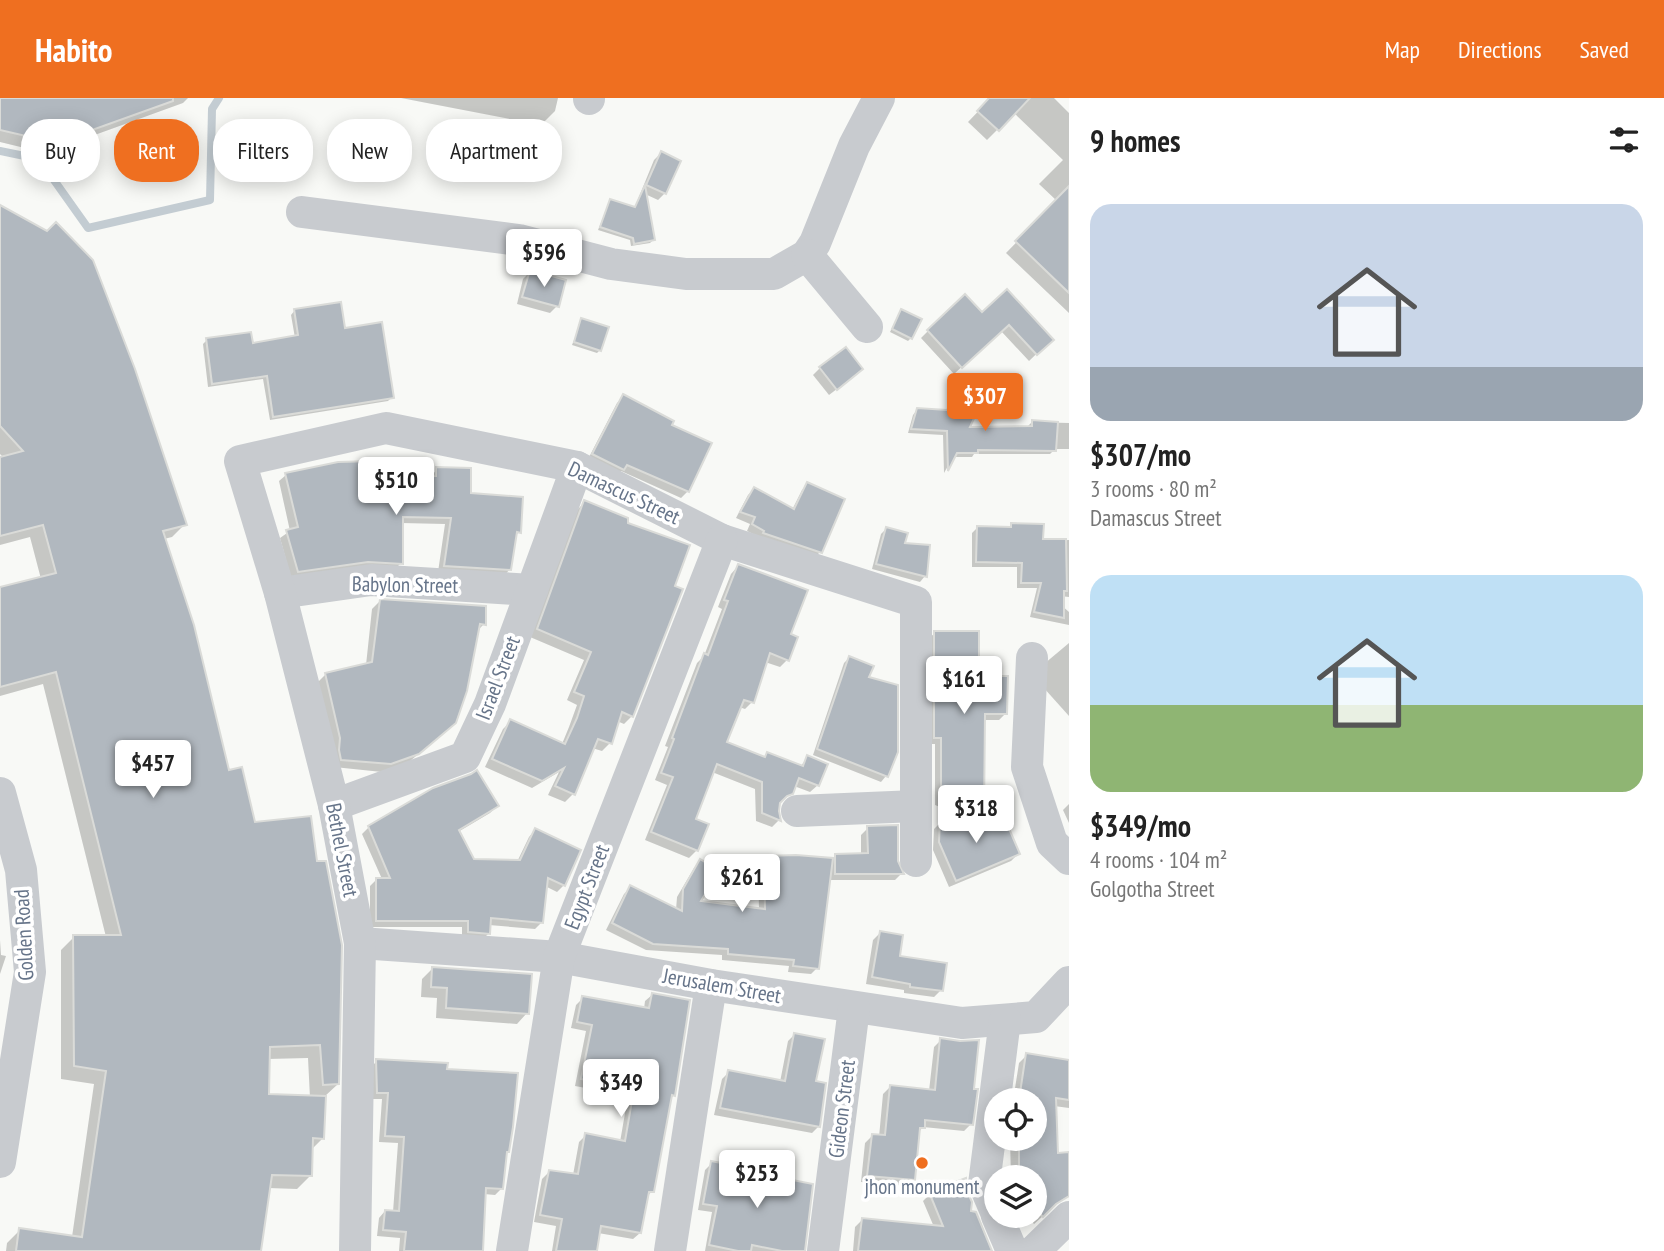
<!DOCTYPE html>
<meta charset="utf-8">
<style>
:root{--surface:#fff;--page:#f2f2f2;--text:#222;--muted:#767676;--accent:#ef6f20}
body{margin:0;font-family:"PT Sans Narrow",sans-serif;background:var(--page);color:var(--text);height:100vh;display:flex;flex-direction:column;font-size:26px;white-space:nowrap}
*{box-sizing:border-box;margin:0}
p{font-size:23px;color:var(--muted)}
.icon{flex:none;width:38px;height:38px;fill:none;stroke:currentColor;stroke-width:2;stroke-linecap:round;stroke-linejoin:round}
.map{position:relative;flex:1;overflow:hidden}
.side{display:flex;flex-direction:column;background:var(--surface);width:595px}
.side>*{flex:none}
.banner{position:absolute;left:21px;top:21px;width:665px;height:63px;display:flex;gap:14px}
.fabs{position:absolute;left:984px;top:990px;display:grid;gap:14px}
.fabs a{display:grid;place-items:center;width:63px;height:63px;border-radius:50%;background:var(--surface);box-shadow:0 4px 18px #0003;font-size:35px}
.price{position:absolute;translate:-50% -60px;padding:0 16px;border-radius:7px;background:#fff;color:#222;font-size:23px;line-height:46px;filter:drop-shadow(0 2px 4px #0008)}
.price::after{content:'';position:absolute;left:50%;top:42px;width:21px;height:16px;margin-left:-10px;background:inherit;clip-path:polygon(0 0,100% 0,50% 100%)}
.price.selected{background:var(--accent);color:#fff}
ul{padding:0;list-style:none}
li{display:grid;align-content:center;gap:14px;height:371px;padding:0 21px}
li span{display:grid;place-items:center;height:217px;border-radius:21px;color:#555}
li>.icon{margin-inline-start:auto}
span .icon{width:126px;height:126px;fill:#fffc;stroke-width:1}
li b{font-size:30px}
h2{display:flex;justify-content:space-between;align-items:center;height:84px;padding:0 21px;font-size:30px}
.chip{padding:0 24px;border-radius:28px;background:var(--surface);box-shadow:0 4px 18px #0003;font-size:24px;line-height:63px}
.chip.selected{background:var(--accent);color:#fff}
header{display:flex;align-items:center;gap:42px;box-sizing:border-box;height:98px;padding:0 35px;background:var(--accent);color:#fff}
header strong{font-size:33px}
nav{display:flex;gap:38px;margin-inline-start:auto;font-size:24px}
main{display:flex;flex:1;min-height:0}
.map>svg:first-child{display:block}
.shadow{fill:#0003;fill-rule:evenodd}
.lines{fill:none;stroke-linecap:round;stroke-linejoin:round}
.stream{stroke:#c3ccd2;stroke-width:8}
.building{fill:#b1b8bf;stroke:#dadbd8;stroke-width:2}
.minor{stroke:#c8cbcf;stroke-width:32}
.poi-dot{fill:#ef6f20;stroke:#fff;stroke-width:2.5}
.labels{text-anchor:middle;stroke-width:7;stroke-linejoin:round;paint-order:stroke}
.street-label{font-size:21px;fill:#667489;stroke:#fff}
.poi-label{font-size:21px;fill:#667489;stroke:#fff}
</style>
<header>
<strong>Habito</strong>
<nav><a>Map</a><a>Directions</a><a>Saved</a></nav>
</header>
<main>
<div class="map">
<svg width="1069" height="1153" viewBox="0 0 1069 1153">
<rect width="100%" height="100%" fill="#f8f9f6"/>
<g class="shadow">
<polygon points="0,0 188,0 183,5 45,55 0,44"/>
<polygon points="401,0 558,0 555,13 541,27"/>
<polygon points="991,0 1054,0 1069,15 1069,215 1006,155 1057,103 1039,86 1063,62 1014,15 987,42 968,24"/>
<polygon points="661,55 665,95 658,102 645,96 653,142 650,145 631,148 630,142 598,132 610,103 634,111 654,62"/>
<path d="M0 109 185 426 172 439 164 441 228 674 254 726 338 986 324 999 323 1040 311 1052 310 1078 297 1091 268 1090 259 1153H6L7 1145 20 1132 72 1139 94 986 61 981V852L74 839H106L43 586 0 598V491L41 481 30 439 0 447V361L4 360 0 356ZM308 960 310 1000 268 998V961Z"/>
<polygon points="530,174 557,208 550,215 517,206 523,181"/>
<polygon points="295,212 343,232 392,299 388,303 270,322 263,281 208,289 203,246 207,242 251,247 295,240 291,217"/>
<polygon points="899,216 911,240 908,243 890,234"/>
<polygon points="982,217 1052,241 1029,263 1001,233 954,276 921,240 928,233"/>
<polygon points="582,222 600,252 597,255 572,247"/>
<polygon points="820,270 854,278 829,297 813,277"/>
<polygon points="624,298 669,328 688,393 681,400 621,373 616,378 587,363 617,305"/>
<polygon points="952,306 967,331 1028,328 1032,324 1069,325 1069,351 1055,351 1050,356 974,356 972,359 953,359 944,375 943,337 908,335 913,317 917,312 946,314"/>
<polygon points="437,371 519,434 514,439 510,471 503,479 438,474 445,426 401,425 401,465 394,472 291,480 280,440 290,433 279,383 286,377 370,381 430,380"/>
<polygon points="808,386 820,454 814,460 759,439 747,433 750,426 736,420 748,397 754,391 792,412 802,392"/>
<polygon points="585,404 632,618 624,626 617,623 610,645 602,653 592,650 573,696 565,704 548,697 559,674 532,690 485,669 503,631 511,623 562,646 569,629 577,607 567,602 584,562 530,539 577,412"/>
<polygon points="1042,428 1042,443 1069,442 1069,499 1050,497 1069,514 1069,527 1030,519 1037,490 1017,490 1017,469 972,469 972,435 977,430"/>
<polygon points="886,431 925,478 920,484 872,471 881,436"/>
<polygon points="738,468 789,537 787,562 780,569 765,564 752,604 745,611 739,609 725,645 763,660 767,656 800,669 808,659 818,687 810,694 794,688 791,695 779,704 777,713 779,722 772,729 756,723 755,691 712,674 694,722 697,752 689,760 645,742 667,687 655,682 668,649 665,648 697,565 704,558 722,511 718,509 731,476"/>
<polygon points="380,503 484,526 477,533 445,633 409,664 382,674 334,669 318,584 326,576 366,567 372,511"/>
<polygon points="935,535 1006,615 999,622 984,622 983,717 977,723 1018,756 1011,763 949,789 933,752 934,731 941,724 975,723 935,707 935,646 928,646 928,541"/>
<polygon points="1069,545 1069,618 1043,589 1044,566"/>
<polygon points="849,560 867,580 896,653 886,678 881,684 813,657 844,565"/>
<polygon points="1069,706 1069,725 1063,712"/>
<polygon points="497,708 490,715 458,734 473,763 517,764 529,739 535,732 564,787 557,794 545,788 542,824 535,831 489,827 489,835 482,842 462,840 462,829 370,829 370,788 377,781 382,781 362,736 369,729"/>
<polygon points="868,730 896,763 901,776 895,782 829,782 817,870 811,876 788,874 789,868 722,862 722,857 646,852 606,832 624,796 631,789 676,812 677,799 694,770 700,764 698,804 759,812 758,766 764,760 832,761 836,758 861,757 861,737"/>
<polygon points="880,835 897,860 941,892 934,899 904,895 904,892 866,886 873,842"/>
<polygon points="0,842 1,857 6,858 0,876"/>
<polygon points="433,870 527,915 517,926 436,920 437,900 421,899 422,881"/>
<polygon points="652,897 674,997 670,1001 652,1093 647,1099 640,1135 633,1141 598,1135 595,1153 552,1153 556,1128 534,1124 542,1081 549,1074 573,1077 579,1044 586,1037 620,1044 628,998 575,988 586,933 571,930 576,907 583,900 644,911 645,903"/>
<polygon points="795,936 814,984 819,1028 812,1035 714,1017 722,981 729,974 780,984 788,943"/>
<polygon points="941,942 971,1026 964,1033 923,1029 918,1035 913,1081 906,1088 861,1084 865,1045 872,1038 879,1039 883,996 890,989 929,993 934,949"/>
<polygon points="1027,957 1069,964 1069,1010 1054,1008 1057,1057 1069,1056 1069,1095 1034,1126 1027,1118 1034,1118 1034,1080 1011,1080 1010,1041 1034,1041 1034,1003 1013,1003 1019,965"/>
<polygon points="377,963 445,973 508,1054 505,1056 502,1090 495,1097 484,1096 481,1153 399,1153 400,1140 377,1138 379,1120 385,1113 393,1114 398,1045 379,1044 382,1001 372,1001 371,969"/>
<polygon points="712,1065 804,1153 705,1153 712,1114 698,1112 705,1072"/>
<polygon points="930,1096 969,1115 990,1153 853,1153 855,1129 862,1122 934,1129 923,1103"/>
</g>
<g class="lines">
<polyline class="stream" points="0,53 39,61 88,130 210,102 212,11 219,0"/>
</g>
<g class="building">
<polygon points="0,0 173,0 173,3 56,45 0,32"/>
<polygon points="989,0 1030,0 999,33 977,13"/>
<polygon points="661,53 681,63 666,96 646,87"/>
<polygon points="645,87 655,142 634,146 633,140 600,129 610,101 635,109"/>
<polygon points="1069,88 1069,195 1015,143"/>
<polygon points="0,107 47,133 56,124 93,162 135,271 187,427 163,433 194,527 229,672 242,669 255,724 311,718 317,763 326,763 342,847 339,986 323,987 320,947 270,949 269,996 326,998 324,1041 313,1040 312,1078 272,1077 261,1153 16,1153 19,1130 82,1139 106,973 74,968 73,837 121,837 56,574 0,589 0,489 56,475 43,427 0,438 0,359 23,353 0,328"/>
<polygon points="530,172 566,182 559,209 522,199"/>
<polygon points="1007,191 1054,242 1037,257 1009,227 962,270 927,232 965,196 982,214"/>
<polygon points="341,204 345,230 382,224 394,300 273,319 267,278 212,286 206,240 251,234 253,245 298,237 294,211"/>
<polygon points="901,211 922,221 912,241 892,231"/>
<polygon points="581,220 609,229 601,253 574,244"/>
<polygon points="846,249 863,271 837,292 819,269"/>
<polygon points="623,296 674,323 672,327 712,345 689,394 627,367 624,372 592,356"/>
<polygon points="952,304 976,316 970,329 1032,328 1032,322 1058,324 1056,353 978,352 978,355 957,355 948,373 947,333 911,331 917,310 947,312"/>
<polygon points="372,363 372,379 436,378 436,369 471,370 471,395 523,399 521,435 517,434 511,472 444,468 451,420 403,419 403,466 368,464 298,474 286,432 298,429 285,375 338,364"/>
<polygon points="807,384 845,401 822,455 763,435 764,433 752,426 755,419 740,414 754,389 794,411"/>
<polygon points="584,402 628,420 628,425 690,447 675,488 683,491 633,619 622,614 612,646 598,641 575,697 555,688 564,670 542,683 492,661 510,621 565,646 577,620 584,598 574,594 591,554 537,531"/>
<polygon points="1011,425 1044,426 1043,441 1066,441 1067,493 1064,493 1064,520 1034,514 1041,485 1021,485 1022,465 976,464 977,428 1011,429"/>
<polygon points="886,429 908,435 905,445 930,447 927,479 876,466"/>
<polygon points="738,466 808,492 791,536 798,539 789,563 770,555 754,605 744,602 727,644 765,659 767,654 803,668 807,657 828,666 819,688 799,680 793,696 787,698 780,705 779,713 781,723 762,715 762,684 717,666 696,721 709,726 698,753 651,734 673,679 661,675 674,641 672,640 704,555 708,557 728,503 724,502"/>
<polygon points="380,501 486,508 486,527 480,526 467,593 456,625 419,656 391,666 341,662 339,652 340,640 325,575 372,564"/>
<polygon points="934,533 979,533 979,578 1008,578 1007,616 985,616 984,718 941,701 941,640 934,640"/>
<polygon points="849,558 874,568 869,579 898,587 898,654 888,679 817,651"/>
<polygon points="477,672 499,708 459,732 474,761 520,762 535,730 581,752 565,788 548,780 543,825 491,820 490,836 468,834 468,823 376,823 376,780 390,780 368,728 433,690 471,676"/>
<polygon points="1004,719 1020,756 956,783 939,744 940,722 984,721 984,727"/>
<polygon points="898,727 898,763 904,776 835,776 835,756 868,755 867,728"/>
<polygon points="796,757 833,760 819,871 793,868 794,862 728,856 728,851 653,846 612,825 630,787 682,813 683,791 700,761 719,773 701,803 765,811 764,758"/>
<polygon points="880,833 903,837 900,858 947,865 943,893 910,889 910,886 872,879"/>
<polygon points="432,869 532,876 529,916 446,910 447,890 431,889"/>
<polygon points="652,895 690,902 675,998 672,997 654,1094 649,1094 641,1135 601,1128 597,1153 556,1153 562,1121 540,1117 549,1072 578,1076 585,1035 625,1043 634,991 581,981 592,927 577,924 582,898 649,910"/>
<polygon points="794,935 825,941 816,983 826,985 820,1029 720,1010 728,972 785,983"/>
<polygon points="940,940 960,943 979,942 974,991 978,991 973,1027 925,1022 925,1030 920,1030 915,1082 867,1078 872,1036 885,1037 890,987 935,992"/>
<polygon points="1026,955 1069,962 1069,1002 1056,1000 1058,1055 1069,1054 1069,1098 1056,1106 1043,1119 1034,1110 1034,1080 1019,1080 1019,1041 1034,1041 1034,997 1020,995"/>
<polygon points="376,961 448,965 447,971 518,975 513,1029 509,1054 507,1054 503,1091 486,1090 483,1153 404,1153 406,1134 383,1132 385,1112 399,1113 404,1039 385,1038 388,995 377,995"/>
<polygon points="711,1063 758,1072 757,1075 813,1086 805,1153 782,1153 752,1147 751,1153 738,1153 709,1147 717,1108 703,1106"/>
<polygon points="966,1080 967,1093 972,1104 971,1113 976,1114 992,1153 858,1153 862,1120 943,1128 929,1094"/>
</g>
<g class="lines">
<g class="minor">
<polyline points="589,1 589,0"/>
<polyline points="302,114 519,142 611,166 686,176 774,176 807,157 815,145 854,48 879,0"/>
<polyline points="807,157 867,229"/>
<polyline points="280,495 371,482 532,492"/>
<polyline points="1032,560 1027,669 1052,745 1069,761"/>
<polyline points="0,695 21,772 30,874 0,1064"/>
<polyline points="334,707 465,659 490,606 577,369"/>
<polyline points="797,713 916,708"/>
<polyline points="360,845 559,859 711,887 962,925 1036,919 1069,884"/>
<polyline points="996,1114 984,1086 1005,922"/>
<polyline points="997,1118 1012,1153"/>
<polyline points="355,1153 360,845 334,707 280,495 240,363 386,330 577,369 722,442 916,504 916,763"/>
<polyline points="512,1153 559,859 722,442"/>
<polyline points="670,1153 711,887"/>
<polyline points="823,1153 854,910"/>
<polyline points="1034,1153 1069,1119"/>
</g>
</g>
<circle class="poi-dot" cx="922" cy="1065" r="7"/>
<g class="labels">
<g class="street-label">
<text transform="translate(624 395) rotate(25)" y="7">Damascus Street</text>
<text transform="translate(405 487) rotate(1)" y="7">Babylon Street</text>
<text transform="translate(498 580) rotate(-69)" y="7">Israel Street</text>
<text transform="translate(342 752) rotate(79)" y="7">Bethel Street</text>
<text transform="translate(587 789) rotate(-69)" y="7">Egypt Street</text>
<text transform="translate(24 837) rotate(-93)" y="7">Golden Road</text>
<text transform="translate(722 888) rotate(10)" y="7">Jerusalem Street</text>
<text transform="translate(842 1011) rotate(-83)" y="7">Gideon Street</text>
</g>
<g class="poi-label">
<text x="922" y="1096">jhon monument</text>
</g>
</g>
</svg>
<div class="fabs">
<a><svg class="icon" aria-label="locate" viewBox="0 0 24 24"><circle cx="12" cy="12" r="6"/><path d="M12 2v4M12 18v4M2 12h4M18 12h4"/></svg></a>
<a><svg class="icon" aria-label="layers" viewBox="0 0 24 24"><path d="M12 4l9 5-9 5-9-5zM3 14l9 5 9-5"/></svg></a>
</div>
<b class="price" style="left:544px;top:191px">$596</b>
<b class="price selected" style="left:985px;top:335px">$307</b>
<b class="price" style="left:396px;top:419px">$510</b>
<b class="price" style="left:964px;top:618px">$161</b>
<b class="price" style="left:153px;top:702px">$457</b>
<b class="price" style="left:976px;top:747px">$318</b>
<b class="price" style="left:742px;top:816px">$261</b>
<b class="price" style="left:621px;top:1021px">$349</b>
<b class="price" style="left:757px;top:1112px">$253</b>
<div class="banner">
<a class="chip">Buy</a>
<a class="chip selected">Rent</a>
<a class="chip">Filters</a>
<a class="chip">New</a>
<a class="chip">Apartment</a>
</div>
</div>
<section class="side">
<h2>9 homes<svg class="icon" aria-label="filters" viewBox="0 0 24 24"><path d="M4 7h16M4 17h16"/><circle cx="9" cy="7" r="2"/><circle cx="15" cy="17" r="2"/></svg></h2>
<ul>
<li><span style="background:linear-gradient(#c9d6e8 75%,#9aa5b1 0)"><svg class="icon" aria-label="home" viewBox="0 0 24 24"><path d="M3 11l9-7 9 7M6 9v11h12V9"/></svg></span><div><b>$307/mo</b><p>3 rooms · 80 m²</p><p>Damascus Street</p></div></li>
<li><span style="background:linear-gradient(#bfe0f5 60%,#8fb573 0)"><svg class="icon" aria-label="home" viewBox="0 0 24 24"><path d="M3 11l9-7 9 7M6 9v11h12V9"/></svg></span><div><b>$349/mo</b><p>4 rooms · 104 m²</p><p>Golgotha Street</p></div></li>
</ul>
</section>
</main>
